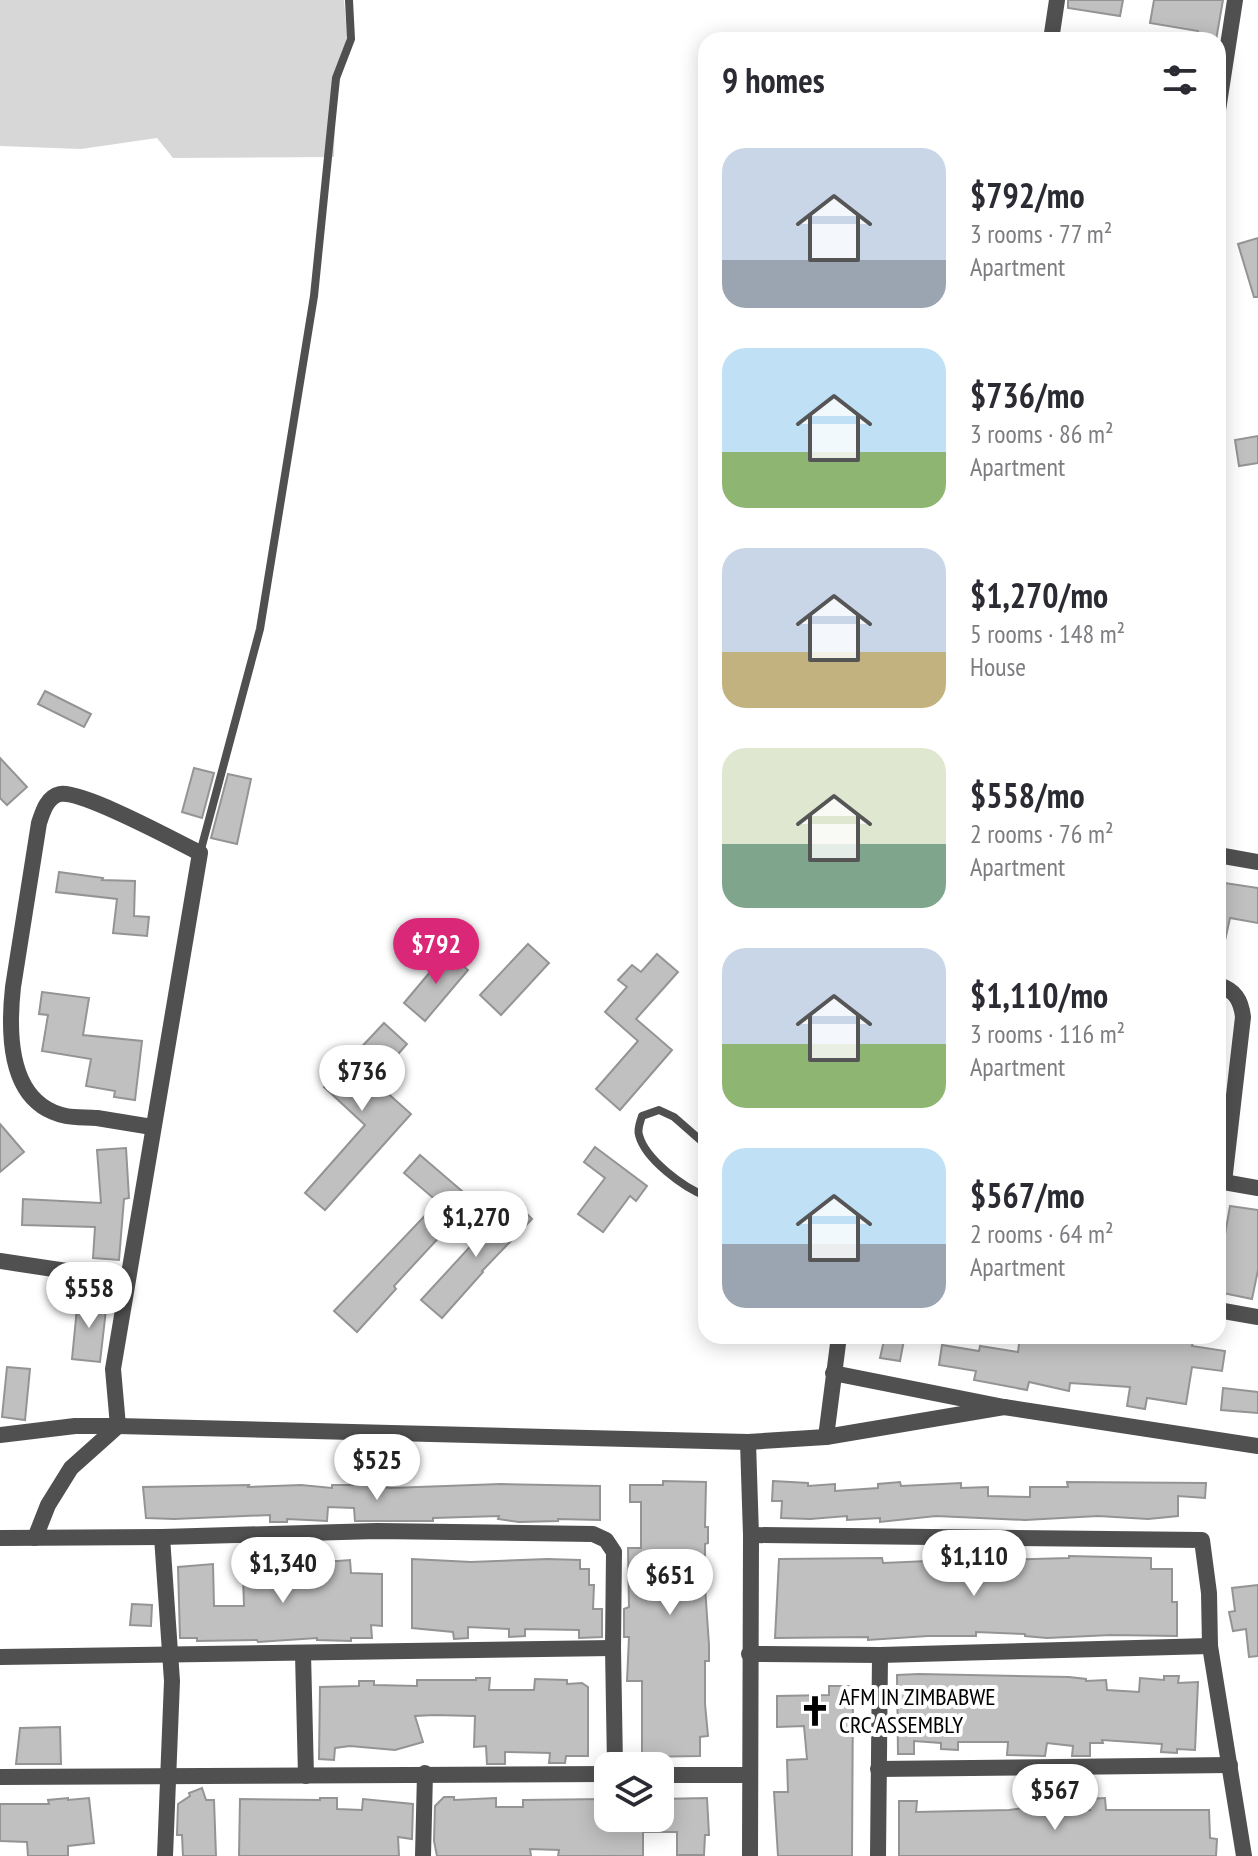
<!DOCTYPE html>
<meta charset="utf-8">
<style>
:root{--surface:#fff;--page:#f7f7f7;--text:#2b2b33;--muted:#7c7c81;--accent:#db2777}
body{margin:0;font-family:"PT Sans Narrow",sans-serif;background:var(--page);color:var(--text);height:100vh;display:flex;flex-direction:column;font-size:30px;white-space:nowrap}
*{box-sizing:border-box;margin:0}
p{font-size:26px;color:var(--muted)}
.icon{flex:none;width:44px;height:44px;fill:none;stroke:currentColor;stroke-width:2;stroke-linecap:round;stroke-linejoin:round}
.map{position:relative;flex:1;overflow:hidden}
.details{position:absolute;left:698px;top:32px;width:528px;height:1312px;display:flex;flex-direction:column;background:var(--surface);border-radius:24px;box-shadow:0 4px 20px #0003}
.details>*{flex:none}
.buttons{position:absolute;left:594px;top:1752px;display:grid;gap:16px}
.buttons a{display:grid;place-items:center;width:80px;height:80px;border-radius:16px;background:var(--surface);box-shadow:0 4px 20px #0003;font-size:40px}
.price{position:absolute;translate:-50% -68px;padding:0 18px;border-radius:28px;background:#fff;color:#222;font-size:26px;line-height:52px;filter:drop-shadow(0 2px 4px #0008)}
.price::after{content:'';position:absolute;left:50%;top:48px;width:24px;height:18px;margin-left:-12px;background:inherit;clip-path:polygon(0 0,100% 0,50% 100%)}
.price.current{background:var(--accent);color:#fff}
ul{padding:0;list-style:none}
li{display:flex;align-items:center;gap:24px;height:200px;padding:0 24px}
li span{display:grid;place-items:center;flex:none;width:224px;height:160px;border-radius:24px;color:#555}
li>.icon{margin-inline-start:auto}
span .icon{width:96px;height:96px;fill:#fffc;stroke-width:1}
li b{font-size:34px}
h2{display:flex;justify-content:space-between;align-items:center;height:96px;padding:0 24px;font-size:34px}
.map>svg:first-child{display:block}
.green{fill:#d7d7d7}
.building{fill:#c0c0c0;stroke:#949494;stroke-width:2}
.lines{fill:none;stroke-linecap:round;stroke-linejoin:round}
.lane{stroke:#505050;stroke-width:8}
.street{stroke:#505050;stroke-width:16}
.labels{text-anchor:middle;stroke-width:8;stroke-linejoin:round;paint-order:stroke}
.poi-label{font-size:24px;fill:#000;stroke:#fff;text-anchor:start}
</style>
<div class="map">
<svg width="1258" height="1856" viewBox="0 0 1258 1856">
<rect width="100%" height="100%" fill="#fff"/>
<polygon class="green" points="0,0 344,0 347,35 335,113 334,157 173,158 157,138 81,149 0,146"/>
<g class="building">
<polygon points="1068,0 1123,0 1120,16 1068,8"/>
<polygon points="1154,0 1223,0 1216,40 1196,40 1198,31 1150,23"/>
<polygon points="1258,238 1258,297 1254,297 1238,244"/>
<polygon points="1258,436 1258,463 1239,466 1235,440"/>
<polygon points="45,691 91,714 84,727 38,704"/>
<polygon points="0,758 27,787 7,805 0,798"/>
<polygon points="194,768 214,773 202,818 182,812"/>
<polygon points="228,774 251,779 237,844 211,838"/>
<polygon points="59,872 103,878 102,880 135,881 134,916 149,917 147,936 113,933 117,899 56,892"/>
<polygon points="1218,882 1258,888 1258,923 1230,918 1224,945 1218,945"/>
<polygon points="528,944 549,963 501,1015 480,995"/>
<polygon points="447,952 468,970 425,1021 404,1003"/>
<polygon points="657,954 678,972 636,1019 672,1050 620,1110 596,1089 638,1041 605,1012 627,987 618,980 632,965 641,972"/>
<polygon points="42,992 89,998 83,1035 142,1041 135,1100 114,1097 115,1091 86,1086 91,1059 42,1051 48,1015 39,1014"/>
<polygon points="384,1023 407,1044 374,1081 411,1114 325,1210 305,1193 365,1125 324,1087"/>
<polygon points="0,1124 24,1152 0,1172"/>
<polygon points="595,1147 647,1186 636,1201 630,1196 603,1232 578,1214 605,1178 584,1162"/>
<polygon points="126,1148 129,1198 124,1199 119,1260 93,1258 95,1227 22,1225 23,1199 101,1203 97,1150"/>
<polygon points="420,1155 469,1197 441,1229 444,1232 394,1286 396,1289 357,1332 334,1311 438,1202 404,1173"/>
<polygon points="513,1200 532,1219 482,1271 483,1272 442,1318 421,1300"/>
<polygon points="1230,1206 1258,1210 1258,1270 1252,1299 1218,1292 1218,1275"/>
<polygon points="78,1298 107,1301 100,1362 72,1359"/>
<polygon points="885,1336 904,1340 900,1361 880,1358"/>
<polygon points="1020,1336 1148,1336 1193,1342 1192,1346 1225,1351 1222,1371 1192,1367 1186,1404 1147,1398 1145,1409 1127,1406 1130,1387 1070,1383 1069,1391 1029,1382 1027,1390 974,1380 976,1371 939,1365 942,1345 979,1351 980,1346 1018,1352"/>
<polygon points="7,1367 30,1369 25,1420 2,1417"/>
<polygon points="1223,1388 1258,1392 1258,1413 1221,1410"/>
<polygon points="663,1481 706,1482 705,1527 708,1527 708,1543 705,1544 705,1587 709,1645 709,1661 705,1661 705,1704 708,1736 700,1737 700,1756 642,1757 642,1681 627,1681 629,1637 624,1637 624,1609 629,1607 628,1548 641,1548 641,1502 630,1502 630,1485 663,1485"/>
<polygon points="773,1481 808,1483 808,1486 835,1484 835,1491 878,1488 878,1484 900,1482 901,1486 961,1483 961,1488 988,1487 988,1496 1030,1497 1030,1487 1068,1487 1067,1482 1206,1483 1205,1498 1178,1496 1178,1516 1148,1519 1098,1516 1025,1520 936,1516 880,1522 880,1518 847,1520 847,1516 810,1519 781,1518 782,1501 772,1501"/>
<polygon points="501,1484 600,1486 600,1520 558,1519 558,1521 519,1522 498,1519 499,1516 433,1518 433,1521 355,1521 354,1508 328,1507 327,1521 287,1519 287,1522 270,1522 270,1515 174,1519 146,1518 143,1487 249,1485 248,1487 301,1485 332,1488 332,1485 369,1485 390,1488"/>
<polygon points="1069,1556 1151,1558 1151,1569 1172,1569 1172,1602 1177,1602 1177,1636 1111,1635 1047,1638 1025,1636 1025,1634 976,1632 976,1636 928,1636 868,1640 868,1637 775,1638 779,1559 882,1558 883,1563 950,1560 950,1570 982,1570 983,1557 999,1558 999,1560 1069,1558"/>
<polygon points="412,1559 471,1562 547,1559 580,1560 580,1569 589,1569 589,1585 594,1585 593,1609 602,1609 602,1637 579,1638 579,1630 525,1629 525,1636 509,1637 509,1629 468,1627 468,1638 454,1639 453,1632 412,1628"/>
<polygon points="350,1560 351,1573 382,1574 382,1626 371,1625 372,1638 351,1638 351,1641 317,1640 317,1638 258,1642 257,1640 197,1641 197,1638 180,1638 178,1567 213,1564 214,1606 244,1606 243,1575 255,1575 255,1563 272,1562 273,1574 312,1572 312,1563"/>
<polygon points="1258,1585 1258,1656 1249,1657 1246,1629 1233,1631 1229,1612 1235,1611 1232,1588"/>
<polygon points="132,1604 152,1605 151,1626 130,1625"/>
<polygon points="919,1674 1069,1677 1086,1679 1086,1681 1106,1680 1107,1690 1139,1692 1140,1678 1164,1680 1164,1676 1179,1676 1178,1683 1198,1682 1195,1750 1177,1749 1177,1753 1161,1752 1162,1744 1102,1740 1103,1743 1090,1743 1090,1756 1072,1756 1073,1746 1047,1743 1045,1756 1007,1755 1008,1742 958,1742 958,1750 941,1749 941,1743 914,1741 914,1754 898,1754 897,1675"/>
<polygon points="476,1678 490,1678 489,1690 534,1690 535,1679 567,1680 567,1684 582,1683 588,1687 588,1756 566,1756 565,1763 549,1763 550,1753 505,1752 505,1764 487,1764 486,1746 474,1747 475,1716 434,1715 415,1716 423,1742 395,1750 350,1746 335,1748 334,1760 319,1759 320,1687 359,1686 359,1681 374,1681 374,1685 417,1686 417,1680 476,1680"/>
<polygon points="829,1686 853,1686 852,1856 778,1856 774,1792 788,1792 787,1760 807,1759 804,1726 777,1727 777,1696 829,1695"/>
<polygon points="60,1727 61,1764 16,1764 20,1728"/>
<polygon points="202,1788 206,1800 214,1800 216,1856 183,1856 182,1835 177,1835 178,1804 190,1796 189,1793"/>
<polygon points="1040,1796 1040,1809 1057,1811 1090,1810 1089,1799 1105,1798 1106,1810 1209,1810 1210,1838 1217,1839 1216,1856 899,1856 899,1801 917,1801 916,1812 1009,1810 1024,1808 1024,1797"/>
<polygon points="444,1797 454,1797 454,1800 496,1798 496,1807 523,1807 523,1800 607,1799 606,1818 660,1818 660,1799 707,1798 709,1835 705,1835 704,1855 677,1855 677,1832 643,1832 643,1856 558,1856 559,1850 530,1849 531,1856 437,1856 434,1841 435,1806"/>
<polygon points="68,1798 68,1800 89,1798 94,1843 68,1846 68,1856 28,1856 27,1842 0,1841 0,1804 49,1804 48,1800"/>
<polygon points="320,1798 337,1798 337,1809 362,1810 363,1799 413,1804 412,1839 398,1837 399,1856 239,1856 240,1799 320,1800"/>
</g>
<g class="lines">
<g class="lane">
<polyline points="200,853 260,629 314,296 336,78 351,39 349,0"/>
<path d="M706 1145 674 1117 659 1110 642 1116C640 1123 637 1129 639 1135 645 1159 684 1188 706 1196"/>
</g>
<g class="street">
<polyline points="1051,40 1057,0"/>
<polyline points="1218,110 1235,0"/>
<polyline points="1218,855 1258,862"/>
<path d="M1218 985C1235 990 1241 1000 1243 1017L1224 1182"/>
<polyline points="1218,1181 1258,1188"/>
<polyline points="0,1261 127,1280"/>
<polyline points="1218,1310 1258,1317"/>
<polyline points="833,1373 1004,1407 1258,1446"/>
<path d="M118 1426 113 1369 200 853C176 841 82 790 60 794 47 797 43 811 39 823L13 987C8 1033 8 1104 66 1116 76 1118 87 1117 97 1118 115 1121 134 1124 152 1127"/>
<polyline points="0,1435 75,1426 118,1426 748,1442 826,1437 1004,1407"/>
<polyline points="826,1437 839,1336"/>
<polyline points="748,1442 751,1535 750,1856"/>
<polyline points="751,1535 1202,1540 1209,1593 1210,1646 1244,1856"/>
<polyline points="162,1537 172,1681 165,1856"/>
<polyline points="0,1538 162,1537 377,1531 593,1534 606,1540 614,1552 613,1648 615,1766"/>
<polyline points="35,1538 48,1505 71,1468 118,1426"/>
<polyline points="303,1654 306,1776"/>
<polyline points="749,1654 880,1655 1210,1646"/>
<polyline points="0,1657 613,1648"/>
<polyline points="878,1769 1230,1765"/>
<polyline points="660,1775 749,1775"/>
<polyline points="0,1777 608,1774"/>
<polyline points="423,1856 425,1773"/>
<polyline points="878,1856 880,1655"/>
</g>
</g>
<defs>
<symbol id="church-bare" viewBox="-9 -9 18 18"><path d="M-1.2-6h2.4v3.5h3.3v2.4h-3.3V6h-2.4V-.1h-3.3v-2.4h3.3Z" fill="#000" stroke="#fff" stroke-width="2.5" paint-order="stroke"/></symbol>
</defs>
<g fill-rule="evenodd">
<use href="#church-bare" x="793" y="1689" width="44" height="44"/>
</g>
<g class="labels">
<g class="poi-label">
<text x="839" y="1705">AFM IN ZIMBABWE<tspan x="839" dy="28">CRC ASSEMBLY</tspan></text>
</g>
</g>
</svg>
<div class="buttons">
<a><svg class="icon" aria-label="layers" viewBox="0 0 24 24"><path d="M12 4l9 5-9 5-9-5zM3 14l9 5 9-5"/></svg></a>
</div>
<b class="price current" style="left:436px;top:986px">$792</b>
<b class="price" style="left:362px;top:1113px">$736</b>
<b class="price" style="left:476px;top:1259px">$1,270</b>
<b class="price" style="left:89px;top:1330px">$558</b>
<b class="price" style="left:377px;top:1502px">$525</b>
<b class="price" style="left:974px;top:1598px">$1,110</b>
<b class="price" style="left:283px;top:1605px">$1,340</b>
<b class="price" style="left:670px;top:1617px">$651</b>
<b class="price" style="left:1055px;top:1832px">$567</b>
<section class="details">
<h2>9 homes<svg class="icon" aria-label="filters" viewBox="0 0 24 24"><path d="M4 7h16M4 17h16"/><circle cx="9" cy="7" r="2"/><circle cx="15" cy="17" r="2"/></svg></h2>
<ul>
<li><span style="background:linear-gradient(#c9d6e8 70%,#9aa5b1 0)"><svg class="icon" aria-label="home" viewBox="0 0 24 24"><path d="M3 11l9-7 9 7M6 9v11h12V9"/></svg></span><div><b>$792/mo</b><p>3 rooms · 77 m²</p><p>Apartment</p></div></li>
<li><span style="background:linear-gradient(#bfe0f5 65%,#8fb573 0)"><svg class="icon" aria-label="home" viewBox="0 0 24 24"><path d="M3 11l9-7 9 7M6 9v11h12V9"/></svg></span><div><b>$736/mo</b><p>3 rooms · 86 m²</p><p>Apartment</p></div></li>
<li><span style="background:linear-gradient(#c9d6e8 65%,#c2b280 0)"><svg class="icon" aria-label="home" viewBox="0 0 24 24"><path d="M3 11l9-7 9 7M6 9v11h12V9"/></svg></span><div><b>$1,270/mo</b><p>5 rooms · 148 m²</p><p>House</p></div></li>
<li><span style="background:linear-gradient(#dfe7d0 60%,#7fa58c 0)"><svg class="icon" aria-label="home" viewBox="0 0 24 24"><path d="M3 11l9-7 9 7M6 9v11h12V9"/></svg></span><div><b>$558/mo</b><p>2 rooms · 76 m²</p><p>Apartment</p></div></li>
<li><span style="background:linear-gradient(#c9d6e8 60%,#8fb573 0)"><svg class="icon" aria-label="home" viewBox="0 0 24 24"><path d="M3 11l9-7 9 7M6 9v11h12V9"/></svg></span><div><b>$1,110/mo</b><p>3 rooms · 116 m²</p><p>Apartment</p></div></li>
<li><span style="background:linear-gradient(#bfe0f5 60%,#9aa5b1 0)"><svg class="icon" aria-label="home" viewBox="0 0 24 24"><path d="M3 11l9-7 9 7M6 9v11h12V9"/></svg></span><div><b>$567/mo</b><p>2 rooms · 64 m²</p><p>Apartment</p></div></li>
</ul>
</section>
</div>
